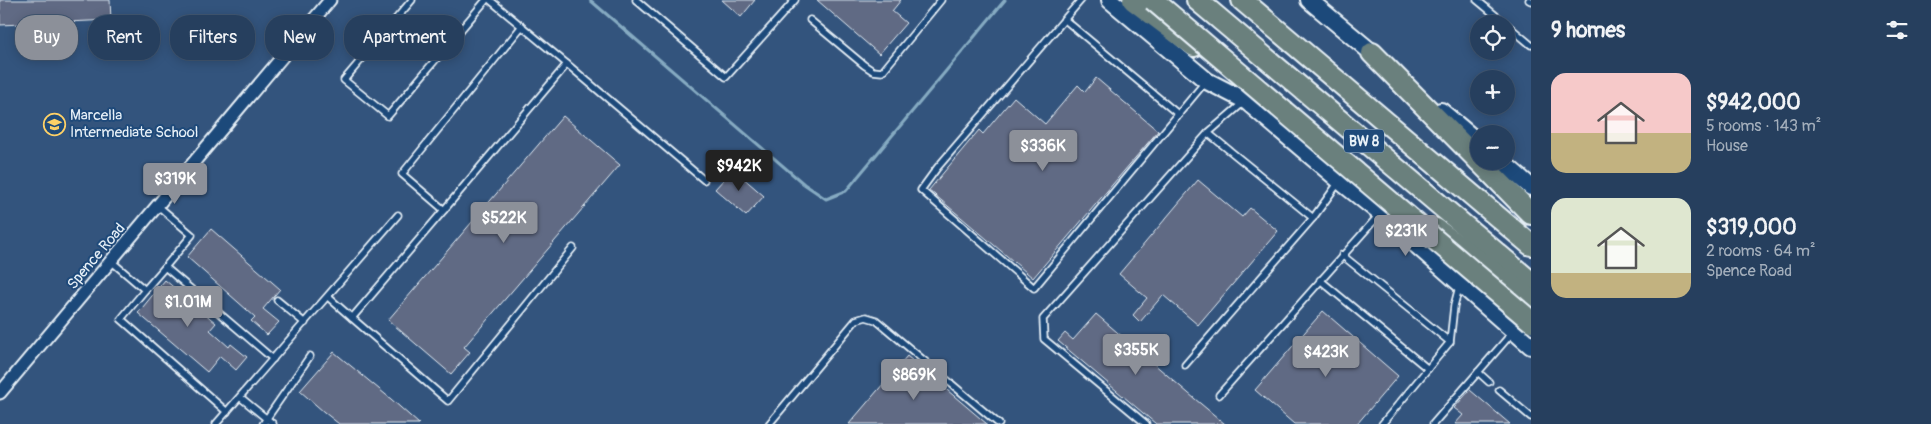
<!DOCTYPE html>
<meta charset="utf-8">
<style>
:root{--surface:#263f5e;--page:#324a67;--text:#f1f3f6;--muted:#a4afbc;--line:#425873;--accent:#8c9099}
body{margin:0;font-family:Pangolin,sans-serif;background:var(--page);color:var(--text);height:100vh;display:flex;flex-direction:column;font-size:19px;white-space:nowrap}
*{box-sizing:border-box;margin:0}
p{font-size:16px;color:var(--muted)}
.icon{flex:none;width:28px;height:28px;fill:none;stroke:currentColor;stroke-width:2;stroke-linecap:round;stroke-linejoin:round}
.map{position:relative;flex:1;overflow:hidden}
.side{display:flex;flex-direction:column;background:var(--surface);width:400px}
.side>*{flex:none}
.hud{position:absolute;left:15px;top:15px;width:475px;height:45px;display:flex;gap:10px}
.controls{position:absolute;left:1470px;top:15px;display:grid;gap:10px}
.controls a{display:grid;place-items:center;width:45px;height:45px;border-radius:50%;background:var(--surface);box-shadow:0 2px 12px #0003,0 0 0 1px var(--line);font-size:25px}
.price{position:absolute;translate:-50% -42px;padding:0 11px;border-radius:5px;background:var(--accent);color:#fff;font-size:16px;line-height:32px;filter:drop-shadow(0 1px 2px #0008)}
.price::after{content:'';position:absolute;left:50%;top:30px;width:15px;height:11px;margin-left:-8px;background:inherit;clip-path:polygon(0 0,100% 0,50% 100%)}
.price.selected{background:#222;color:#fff}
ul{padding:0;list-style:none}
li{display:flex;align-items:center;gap:15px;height:125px;padding:0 20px}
li span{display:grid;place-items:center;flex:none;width:140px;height:100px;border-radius:15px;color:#555}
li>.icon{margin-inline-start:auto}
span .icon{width:60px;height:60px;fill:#fffc;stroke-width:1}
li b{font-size:21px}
h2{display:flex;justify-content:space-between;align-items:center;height:60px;padding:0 20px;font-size:21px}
.chip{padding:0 18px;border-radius:20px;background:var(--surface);box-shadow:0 2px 12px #0003,0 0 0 1px var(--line);font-size:18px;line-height:45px}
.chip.selected{background:var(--accent);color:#fff}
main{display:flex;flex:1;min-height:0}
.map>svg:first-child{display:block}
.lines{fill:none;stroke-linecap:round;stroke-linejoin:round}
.stream{stroke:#86abc2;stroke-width:3}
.building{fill:#616a84;stroke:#e8f1f8}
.lane-casing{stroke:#e8f1f8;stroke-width:9}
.street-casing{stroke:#e8f1f8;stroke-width:15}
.secondary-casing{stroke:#e8f1f8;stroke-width:20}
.highway-casing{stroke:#e8f1f8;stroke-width:24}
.lane{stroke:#1f4a7a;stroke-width:5.5}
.street{stroke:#1f4a7a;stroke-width:11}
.secondary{stroke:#1f4a7a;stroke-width:16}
.highway{stroke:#6a807d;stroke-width:20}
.highway-bridge-casing{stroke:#e8f1f8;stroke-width:24;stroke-linecap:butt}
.highway-bridge{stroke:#6a807d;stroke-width:20}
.labels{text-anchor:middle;stroke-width:4;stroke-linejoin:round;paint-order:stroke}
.shield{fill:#1f4a7a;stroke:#acbfd2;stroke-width:1}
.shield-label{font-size:14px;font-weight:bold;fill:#e8f1f8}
.poi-label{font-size:15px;fill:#e8f1f8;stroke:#1f4a7a;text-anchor:start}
.street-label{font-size:15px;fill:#e8f1f8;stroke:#1f4a7a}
</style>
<main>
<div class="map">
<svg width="1531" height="424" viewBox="0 0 1531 424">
<rect width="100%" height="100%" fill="#33547d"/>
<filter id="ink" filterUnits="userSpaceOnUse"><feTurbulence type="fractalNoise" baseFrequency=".02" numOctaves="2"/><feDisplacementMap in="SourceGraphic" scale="10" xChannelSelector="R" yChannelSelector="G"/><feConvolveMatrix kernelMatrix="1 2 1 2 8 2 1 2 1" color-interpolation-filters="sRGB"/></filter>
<g filter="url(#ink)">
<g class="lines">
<polyline class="stream" points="590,0 804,184 826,199 846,191 1005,0"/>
</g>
<g class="building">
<polygon points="0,0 110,0 111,20 0,25"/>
<polygon points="722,0 755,0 741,17"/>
<polygon points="817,0 901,0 892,11 906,23 879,54"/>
<polygon points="1096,78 1158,131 1033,278 929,190 979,130 983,134 1014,97 1045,124 1078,85 1085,92"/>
<polygon points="563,116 620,165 464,347 470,352 451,374 388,320"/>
<polygon points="733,169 764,196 746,216 715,189"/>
<polygon points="1198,180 1242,217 1250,208 1278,231 1198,325 1163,295 1140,322 1133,315 1147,298 1119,274"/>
<polygon points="211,229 280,289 263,309 279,322 267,335 251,321 255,317 187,257"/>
<polygon points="165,280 216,323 210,330 229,347 231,344 247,357 236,370 220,356 207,372 138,313"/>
<polygon points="1323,311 1398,376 1357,424 1294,424 1255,390"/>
<polygon points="1096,314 1195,399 1225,424 1156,424 1058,341 1065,333 1073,340"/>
<polygon points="334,352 391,399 419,424 339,424 324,412 300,391"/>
<polygon points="907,356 987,424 849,424"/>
<polygon points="1470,390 1510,424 1455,424 1463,415 1454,408"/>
</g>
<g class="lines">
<defs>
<g id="lane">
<polyline points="412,0 344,80 388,116 486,0"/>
<polyline points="490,0 567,64"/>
<polyline points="636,0 726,77 795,0"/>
<polyline points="1081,0 937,168 921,190 1034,288 1206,81"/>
<polyline points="1477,0 1506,24"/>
<polyline points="1529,0 1531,1"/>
<polyline points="1064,19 1179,115"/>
<polyline points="810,20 864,65 873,71 882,72 941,0"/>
<polyline points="1506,24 1531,45"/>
<polyline points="522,26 402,174 444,210 567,64 704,180"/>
<polyline points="1208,133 1313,218"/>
<polyline points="157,205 192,235 165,267"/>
<polyline points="444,210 352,318 448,401 573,248"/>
<polyline points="1342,255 1450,342"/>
<polyline points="111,261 145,290 121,319 227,412"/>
<polyline points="1320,280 1428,369"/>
<polyline points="145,290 165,267 273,359"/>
<polyline points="328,297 352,318"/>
<polyline points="277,300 305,323"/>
<polyline points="1185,365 1313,218 1339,182"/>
<polyline points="1478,372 1489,382"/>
<polyline points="1499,390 1531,417"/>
<polyline points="1219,395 1379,215"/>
<polyline points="240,397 273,424"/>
<polyline points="216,424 398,215"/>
<polyline points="263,424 310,356"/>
<polyline points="769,424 856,320 866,317 876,320 999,424"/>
<polyline points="1146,424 1044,339 1043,319 1208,133 1244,102"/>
<polyline points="1382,424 1450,342 1454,306 1459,287"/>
<polyline points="1433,424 1512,333"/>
</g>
<polyline id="street" points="0,393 330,0"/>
<g id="secondary">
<polyline points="1110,0 1207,81 1246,101 1340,181 1380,213 1531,346"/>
<polyline points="1309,0 1382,61"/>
<polyline points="1441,111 1479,143"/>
<polyline points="1501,161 1531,187"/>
</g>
<g id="highway">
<polyline points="1133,0 1194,46"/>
<polyline points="1197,0 1531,282"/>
<polyline points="1242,0 1531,245"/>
<polyline points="1372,53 1479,161"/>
<polyline points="1479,161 1531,214"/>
<polyline points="1436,229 1531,300"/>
</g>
</defs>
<use href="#lane" class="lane-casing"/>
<use href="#street" class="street-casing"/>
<use href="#secondary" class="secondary-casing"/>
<use href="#highway" class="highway-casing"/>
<use href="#lane" class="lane"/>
<use href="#street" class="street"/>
<use href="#secondary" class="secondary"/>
<use href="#highway" class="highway"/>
<defs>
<polyline id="highway-bridge" points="1153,0 1531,321"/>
</defs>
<use href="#highway-bridge" class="highway-bridge-casing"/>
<use href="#highway-bridge" class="highway-bridge"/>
</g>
</g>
<defs>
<symbol id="school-ring" viewBox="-11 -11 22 22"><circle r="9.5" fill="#1f4a7a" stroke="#ffd166" stroke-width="1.5"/><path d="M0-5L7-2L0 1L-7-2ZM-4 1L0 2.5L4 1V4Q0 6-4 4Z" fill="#ffd166"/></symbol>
</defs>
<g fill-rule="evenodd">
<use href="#school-ring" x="42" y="112" width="25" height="25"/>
</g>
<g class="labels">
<rect class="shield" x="1344" y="129.5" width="40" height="23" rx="4"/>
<g class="shield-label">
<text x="1364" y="146">BW 8</text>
</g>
<g class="poi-label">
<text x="70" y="120">Marcella<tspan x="70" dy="17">Intermediate School</tspan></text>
</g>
<g class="street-label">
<text transform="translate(96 256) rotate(-50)" y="5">Spence Road</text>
</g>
</g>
</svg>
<div class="controls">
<a><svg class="icon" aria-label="locate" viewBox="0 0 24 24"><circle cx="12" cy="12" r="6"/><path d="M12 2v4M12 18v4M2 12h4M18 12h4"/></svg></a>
<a>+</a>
<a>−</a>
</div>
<b class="price" style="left:1043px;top:172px">$336K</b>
<b class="price selected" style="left:739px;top:192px">$942K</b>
<b class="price" style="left:175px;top:205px">$319K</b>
<b class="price" style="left:504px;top:244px">$522K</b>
<b class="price" style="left:1406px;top:257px">$231K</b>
<b class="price" style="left:188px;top:328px">$1.01M</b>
<b class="price" style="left:1136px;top:376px">$355K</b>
<b class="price" style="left:1326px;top:378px">$423K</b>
<b class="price" style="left:914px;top:401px">$869K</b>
<div class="hud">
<a class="chip selected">Buy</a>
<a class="chip">Rent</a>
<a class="chip">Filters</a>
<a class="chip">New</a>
<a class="chip">Apartment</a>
</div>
</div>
<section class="side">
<h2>9 homes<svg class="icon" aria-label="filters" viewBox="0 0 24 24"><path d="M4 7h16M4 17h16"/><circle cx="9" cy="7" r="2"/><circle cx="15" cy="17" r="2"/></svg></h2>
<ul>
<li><span style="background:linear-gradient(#f6c9c9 60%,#c2b280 0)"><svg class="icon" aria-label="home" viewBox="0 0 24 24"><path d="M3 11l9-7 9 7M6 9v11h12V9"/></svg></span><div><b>$942,000</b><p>5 rooms · 143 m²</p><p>House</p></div></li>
<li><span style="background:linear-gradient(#dfe7d0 75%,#c2b280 0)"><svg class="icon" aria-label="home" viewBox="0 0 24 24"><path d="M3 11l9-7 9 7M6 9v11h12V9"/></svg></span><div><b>$319,000</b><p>2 rooms · 64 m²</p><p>Spence Road</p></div></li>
</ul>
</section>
</main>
